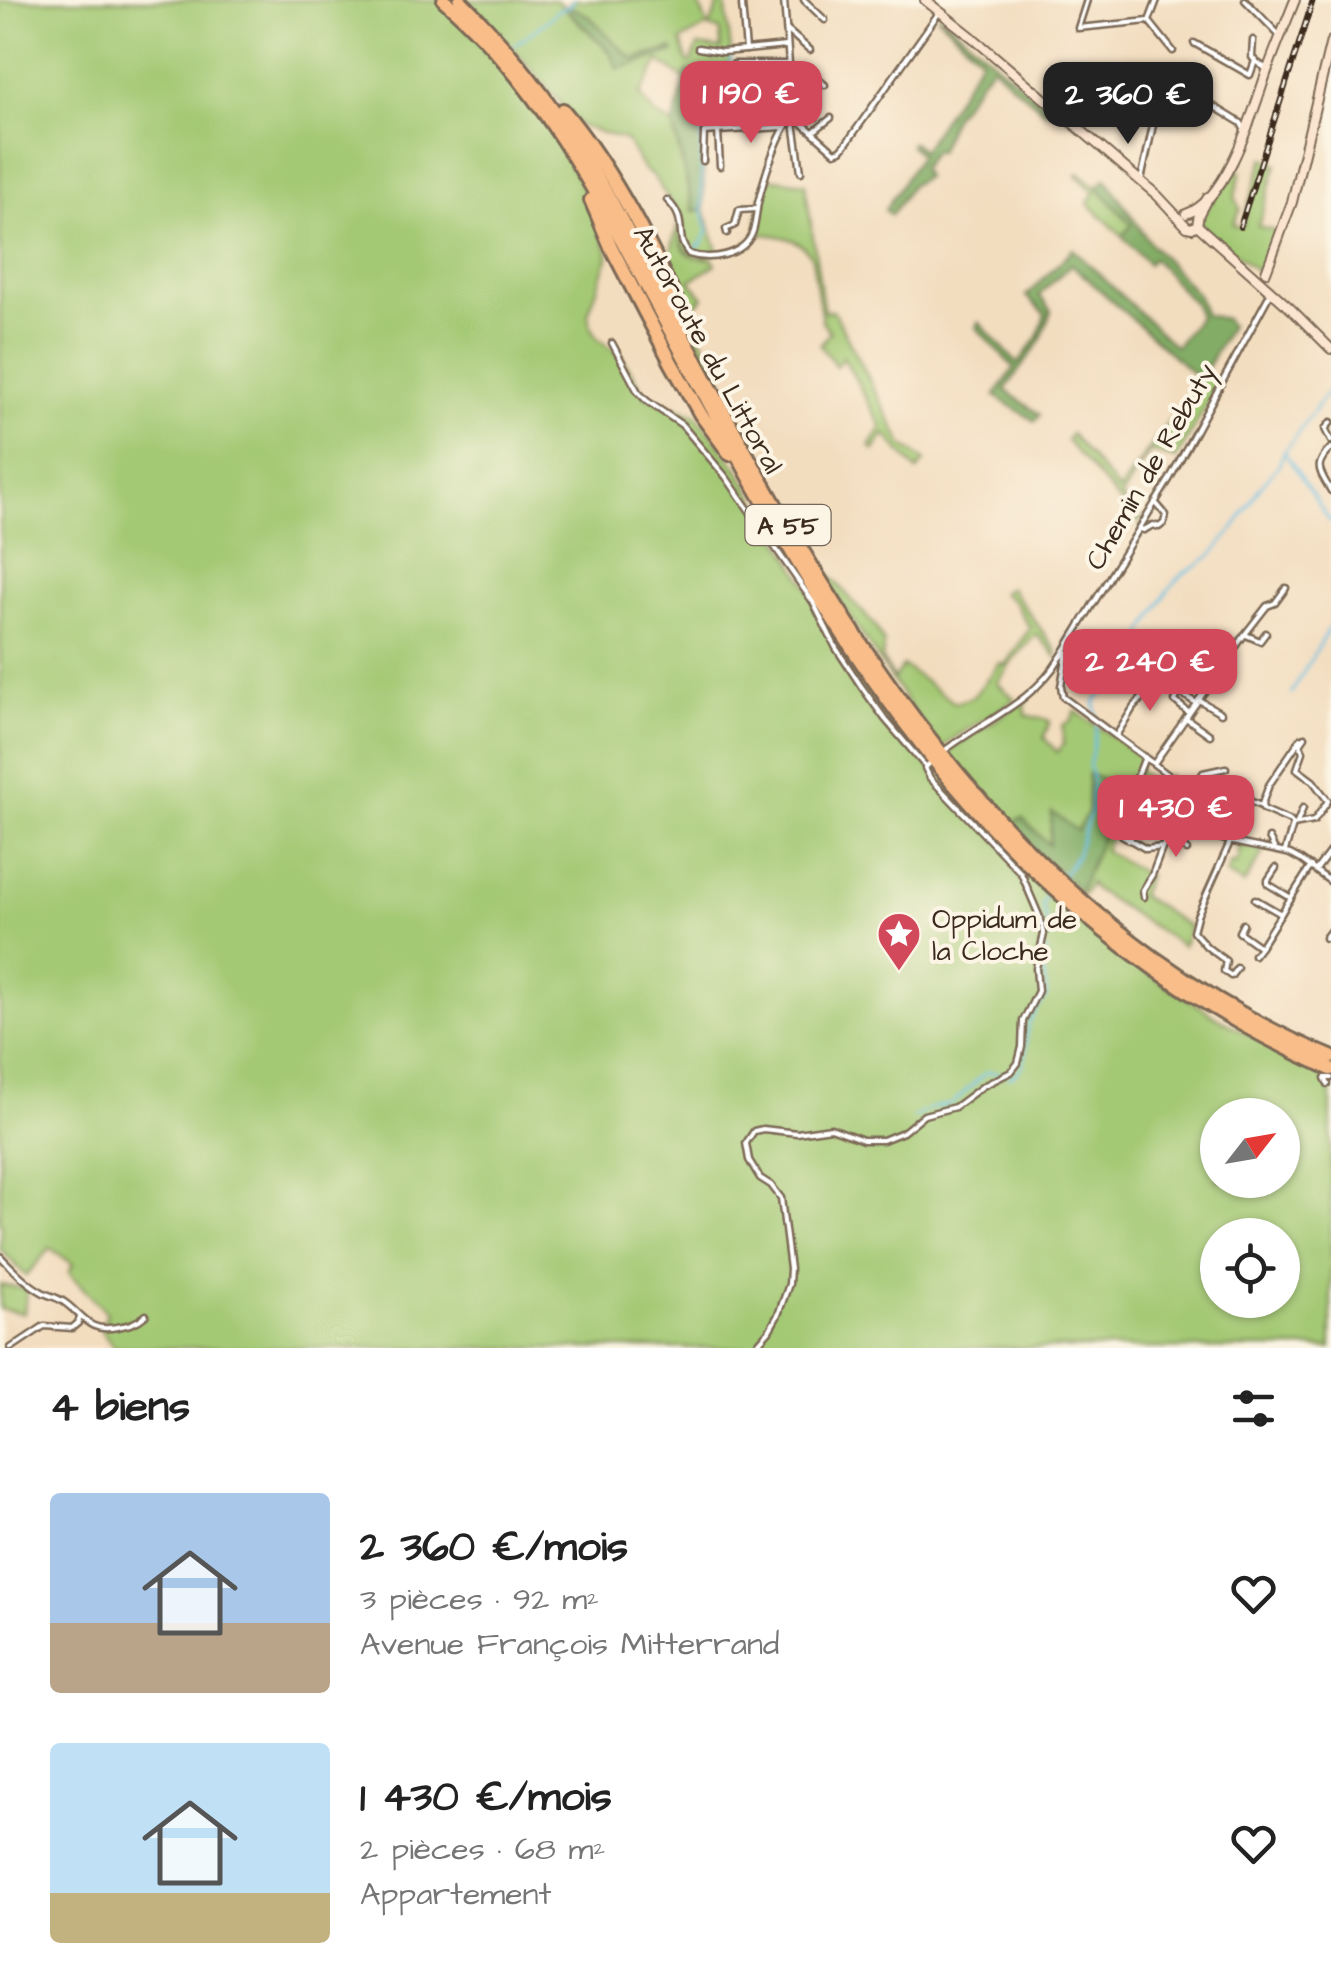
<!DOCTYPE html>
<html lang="fr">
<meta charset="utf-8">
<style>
:root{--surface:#fff;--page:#f2f2f2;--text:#222;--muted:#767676;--accent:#d1495b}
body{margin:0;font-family:"Architects Daughter",sans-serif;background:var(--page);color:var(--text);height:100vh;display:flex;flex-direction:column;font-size:38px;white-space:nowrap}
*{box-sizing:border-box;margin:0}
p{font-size:32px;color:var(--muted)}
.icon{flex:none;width:55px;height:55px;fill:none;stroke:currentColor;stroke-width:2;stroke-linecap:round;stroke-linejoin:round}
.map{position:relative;height:1348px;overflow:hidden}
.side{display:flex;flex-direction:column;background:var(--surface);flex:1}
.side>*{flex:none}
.needle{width:65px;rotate:59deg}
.buttons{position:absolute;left:1200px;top:1098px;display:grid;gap:20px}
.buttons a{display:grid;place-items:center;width:100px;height:100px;border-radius:50%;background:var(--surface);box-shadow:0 2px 8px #0004;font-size:50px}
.price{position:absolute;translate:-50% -85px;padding:0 22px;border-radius:20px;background:var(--accent);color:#fff;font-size:32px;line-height:65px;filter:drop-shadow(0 2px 5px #0008)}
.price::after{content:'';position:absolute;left:50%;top:60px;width:30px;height:22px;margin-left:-15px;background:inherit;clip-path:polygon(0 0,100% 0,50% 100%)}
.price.active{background:#222;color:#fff}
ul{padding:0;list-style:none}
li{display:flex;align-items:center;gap:30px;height:250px;padding:0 50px}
li span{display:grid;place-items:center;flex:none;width:280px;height:200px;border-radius:10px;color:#555}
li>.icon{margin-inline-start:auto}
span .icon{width:120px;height:120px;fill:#fffc;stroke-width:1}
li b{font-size:42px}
h2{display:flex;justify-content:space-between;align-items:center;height:120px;padding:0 50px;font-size:42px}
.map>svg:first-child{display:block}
.green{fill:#a4c974;stroke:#707a49;stroke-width:2.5;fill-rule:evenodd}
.forest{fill:#83ad66;stroke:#5f6c42;stroke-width:2.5}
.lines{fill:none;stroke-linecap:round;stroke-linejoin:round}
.stream{stroke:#66bfe4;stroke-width:2.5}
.street-casing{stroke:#7b6956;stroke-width:9}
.secondary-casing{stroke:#7b6956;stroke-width:12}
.highway-casing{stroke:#7b6956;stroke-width:18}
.street{stroke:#fff;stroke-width:4}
.secondary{stroke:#fce5d0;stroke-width:8}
.highway{stroke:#f8bd89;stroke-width:12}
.rail-casing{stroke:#3b2a1e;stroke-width:6}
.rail{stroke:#fcf5e5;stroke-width:2.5;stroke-dasharray:8;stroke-linecap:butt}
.labels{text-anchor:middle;stroke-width:8;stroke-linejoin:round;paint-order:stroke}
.shield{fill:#fcf5e5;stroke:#75675a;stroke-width:2.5}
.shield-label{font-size:25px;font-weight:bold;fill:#3b2a1e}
.street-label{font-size:28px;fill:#3b2a1e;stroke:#fcf5e5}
.poi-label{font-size:28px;fill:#3b2a1e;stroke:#fcf5e5;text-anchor:start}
</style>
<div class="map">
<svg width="1331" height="1348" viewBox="0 0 1331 1348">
<rect width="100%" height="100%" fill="#fcf5e5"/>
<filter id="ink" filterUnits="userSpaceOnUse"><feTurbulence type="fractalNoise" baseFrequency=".01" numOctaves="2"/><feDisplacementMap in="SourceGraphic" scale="20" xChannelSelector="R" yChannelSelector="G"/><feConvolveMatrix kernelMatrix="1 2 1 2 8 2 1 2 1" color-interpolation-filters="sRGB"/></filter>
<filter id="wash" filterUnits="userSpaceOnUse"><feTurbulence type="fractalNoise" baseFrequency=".0048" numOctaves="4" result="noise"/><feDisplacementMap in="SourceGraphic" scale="40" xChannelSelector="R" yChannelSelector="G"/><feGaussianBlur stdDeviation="2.25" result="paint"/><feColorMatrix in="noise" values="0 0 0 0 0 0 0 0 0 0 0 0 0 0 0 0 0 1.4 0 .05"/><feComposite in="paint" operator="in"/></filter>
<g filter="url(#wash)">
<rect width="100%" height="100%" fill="#f3ddbf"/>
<g class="green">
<path d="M0 0H438L494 53 549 128 584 190 608 251V258L588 314 591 328 597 338 621 355 647 397 696 415 737 467 856 669 940 778 1038 884 1120 956 1223 1021 1295 1058 1331 1073V1348H114L101 1330 107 1313 69 1273 73 1264 50 1248 26 1276 0 1249 2 1225 0 1222ZM1218 1115H1282V1180H1218ZM1218 1235H1282V1300H1218Z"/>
<polygon points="466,0 556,0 610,52 619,68 673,51 671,49 634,59 625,54 591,18 569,6 572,0 697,0 708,26 681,41 688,63 691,62 698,46 721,49 720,30 709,28 721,0 725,0 731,51 727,88 701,90 688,71 684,79 659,61 640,95 654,114 673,125 693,211 704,210 719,253 705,256 688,251 684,245 682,218 653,176 644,170 626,140 580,126 514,49"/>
<polygon points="1264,158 1277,164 1258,226 1275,231 1276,237 1262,272 1258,272 1201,226 1200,217 1235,170 1241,171 1235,196 1240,209 1233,224 1237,226 1243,226 1247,208"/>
<polygon points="1079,173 1097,187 1132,225 1122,236 1088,203 1095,193 1077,175"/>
<path d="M768 178 805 183 824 312 833 310 903 445 925 461 917 471 885 434 874 450 870 446 882 427 843 357 836 366 820 345 830 332 822 321 812 258C800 236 779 236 757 233 757 214 761 196 768 178Z"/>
<path d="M679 220C680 249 682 258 713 259L716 264 690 281 704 297 689 312 762 461 805 539 819 563 875 626 884 643 882 660 894 679 903 666 955 703 973 697 1000 663 1005 665 1030 628 1014 602 1002 593 1010 587 1056 650 1057 657 1036 634 1013 660 997 683 1015 699C992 718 962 728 942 749L918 719 814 562 717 385 666 271Z"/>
<polygon points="1204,373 1218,386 1176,459 1150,451 1121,496 1142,519 1139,523 1066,440 1071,434 1119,491"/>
<path d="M1027 698 1028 700 1025 704 1026 715 1050 721 1044 737 1057 752 1063 745V725L1071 721 1075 711 1143 758 1138 771 1160 785 1167 775C1179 787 1181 796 1179 812L1156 799 1149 810 1127 798 1104 850 1148 876 1140 895 1189 927 1183 946 1094 889 1090 883 1083 895 1079 892 1104 833 1097 822 1102 779 1088 775V811L1077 832 1052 813 1050 847 1007 825 946 754C971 733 1001 719 1027 698Z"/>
<polygon points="1240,844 1264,851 1244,884 1226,874 1231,862 1235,864 1240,853 1237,851"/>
<polygon points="0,1285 27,1289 24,1313 0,1309"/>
</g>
<g class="forest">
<path d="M563 6C595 9 609 44 634 59L672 49 674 52 618 69 610 52Z"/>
<polygon points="939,14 1051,110 1046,112 1010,83 992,65 953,117 938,152 933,151 921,168 925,177 911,185 891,215 885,210 920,155 910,145 912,142 923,150 981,58 939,18"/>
<polygon points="688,71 700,76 701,90 727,88 724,118 712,117 712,129 702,130 704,210 694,211 673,125"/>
<polygon points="1106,178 1149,242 1197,294 1205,315 1225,319 1230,326 1200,380 1071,264 1039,295 1051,311 1041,340 1005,390 1040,415 1035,421 995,396 1014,368 976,327 979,322 1018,364 1038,337 1045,314 1026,296 1073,249 1175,347 1199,317 1195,305 1153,258 1148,264 1122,236 1132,225 1097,187"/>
<polygon points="1088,774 1103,779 1097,822 1104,833 1079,892 1007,825 1022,818 1049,845 1052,812 1077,831 1088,811"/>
</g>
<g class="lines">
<g class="stream">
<polyline points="514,45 547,21 557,11 569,6 573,0"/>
<polyline points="695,249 703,242 708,231 702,208 701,132 703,122 708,117 723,115 731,54"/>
<polyline points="1285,453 1331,523"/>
<polyline points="1291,694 1331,624"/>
<polyline points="1097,720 1095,703 1141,637 1168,590 1183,574 1211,556 1220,546 1234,528 1260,487 1279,465 1284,452 1331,387"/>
<polyline points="1063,875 1076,855 1091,811 1092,777 1089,767 1097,726"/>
<polyline points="1048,892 1042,904 1050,938"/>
<path d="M1009 1077C1032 1068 1023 1045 1028 1026 1031 1014 1039 1005 1047 997L1043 970 1046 949"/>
<polyline points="952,1104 983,1075 987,1072 1000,1073"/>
<polyline points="913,1118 931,1108 948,1105"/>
</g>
</g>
</g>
<g filter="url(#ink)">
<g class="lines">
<defs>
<g id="street">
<polyline points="784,0 793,115 835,152 841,150 846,144 938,14"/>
<polyline points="804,0 825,20"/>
<polyline points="1087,0 1078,28 1149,21"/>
<polyline points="1245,0 1280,36"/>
<polyline points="742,5 746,50 786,46"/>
<polyline points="1149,21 1173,51"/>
<polyline points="1149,21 1157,0"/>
<polyline points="787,30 810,50"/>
<polyline points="1253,40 1252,57 1255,61"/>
<polyline points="1194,43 1250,75 1255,61 1268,70"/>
<polyline points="698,48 722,52 746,50"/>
<polyline points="734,64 789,64"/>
<polyline points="790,78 806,69 825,85"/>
<polyline points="1137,78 1163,93"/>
<polyline points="792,97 816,117"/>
<polyline points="753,103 753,115 793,114"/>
<polyline points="793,115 801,172"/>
<polyline points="741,118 755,117"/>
<polyline points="717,119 731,118"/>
<polyline points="813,132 831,118"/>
<polyline points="703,161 704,132 718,131"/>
<polyline points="720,166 718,131 782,127"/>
<polyline points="1141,180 1153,125 1167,78 1241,123 1245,131"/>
<path d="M667 200C690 222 673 236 689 254 710 261 742 256 752 234 756 225 756 212 758 203 765 174 775 139 793 115"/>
<polyline points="727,233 726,229 735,225 739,210 757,209"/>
<polyline points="612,343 638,392 647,401 682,425 726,477 813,602 836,648 861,686 885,719 926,767"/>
<polyline points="1331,422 1325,429 1331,441"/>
<path d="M1331 448C1313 466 1319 470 1331 491"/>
<polyline points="1139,529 1144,530 1153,525 1159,527 1164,523 1166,515 1155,502"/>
<polyline points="1246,635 1260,641 1266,633"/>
<polyline points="1067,652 1060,658 1169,480 1271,292"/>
<path d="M1067 653 1061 686 1063 697 1174 779C1184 792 1182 809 1193 822 1210 844 1264 846 1290 854L1301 860 1331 882"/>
<polyline points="1212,678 1196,669 1202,659 1205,658 1222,669"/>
<polyline points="1199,700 1221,713"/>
<polyline points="1189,713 1175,701 1178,694 1181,693 1196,703"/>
<polyline points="1186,718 1210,735"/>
<polyline points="1116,736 1133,708 1150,689 1150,680 1152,676"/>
<path d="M944 751C983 721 1034 702 1060 658"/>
<polyline points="1155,762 1242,638 1267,606 1275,603 1286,588"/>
<polyline points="1183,801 1189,797 1203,773 1226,768"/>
<polyline points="1297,823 1303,808"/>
<polyline points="1293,825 1314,821 1328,801 1313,781 1297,769 1303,752 1300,744 1305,737"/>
<polyline points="1122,835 1146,849 1162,847"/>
<polyline points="1220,836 1226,818 1238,796 1261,806"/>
<polyline points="1167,838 1187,850"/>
<polyline points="1269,838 1275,850"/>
<polyline points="1129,840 1134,832 1125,820 1125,808 1145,757"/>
<polyline points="1231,840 1197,916 1193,931 1207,947 1226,961 1224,971 1231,976 1237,968"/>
<polyline points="1285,851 1293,825 1290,821 1263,809 1262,804 1269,785 1301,738"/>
<polyline points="1276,868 1268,880 1268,884 1291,898"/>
<polyline points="1316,870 1331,850"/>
<polyline points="1144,897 1143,890 1152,875 1163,846 1177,819 1187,813"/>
<polyline points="1255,899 1281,914"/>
<polyline points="1243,924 1239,932 1260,947 1311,866"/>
<polyline points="1325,938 1331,930"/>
<polyline points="1254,955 1260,947"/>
<polyline points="1328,1084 1325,1078 1331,1078"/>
<path d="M0 1256C13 1269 26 1283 42 1292 49 1296 57 1297 64 1302 84 1316 88 1333 117 1327 129 1325 137 1323 146 1315"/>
<polyline points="11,1348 44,1326 72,1328 78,1323 80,1317"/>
<polyline points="754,1348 769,1331 778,1315 789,1284 790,1269 781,1198 771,1185 760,1178 749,1160 746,1143 754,1131 763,1129 797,1133 831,1128 863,1140 883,1140 903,1132 924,1115 955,1107 983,1086 1011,1072 1018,1063 1022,1047 1023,1021 1038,991 1036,968 1044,934 1041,920 1021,873 930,778 925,768 930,763"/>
</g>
<g id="secondary">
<polyline points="925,0 972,37 1158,196 1187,227 1192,228 1197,225 1199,214 1208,197"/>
<path d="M1186 214C1227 201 1253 112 1266 74 1275 49 1285 25 1295 0"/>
<polyline points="1197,225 1291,309 1331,349"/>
<polyline points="1266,272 1292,202 1331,41"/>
</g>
<g id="highway">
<path d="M444 0C552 93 613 225 680 349 721 424 761 501 805 574 937 794 1094 963 1331 1069"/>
<path d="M460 0C523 63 567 124 611 201 759 475 893 770 1153 957 1209 997 1267 1031 1331 1057"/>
<path d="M563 110C614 171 655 253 688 326"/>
<polyline points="591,200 611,247 672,364 701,415 730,454"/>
</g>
</defs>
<use href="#street" class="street-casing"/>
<use href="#secondary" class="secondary-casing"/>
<use href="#highway" class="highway-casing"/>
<use href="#street" class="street"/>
<use href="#secondary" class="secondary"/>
<use href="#highway" class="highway"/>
<defs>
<polyline id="rail" points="1240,227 1313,0"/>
</defs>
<use href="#rail" class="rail-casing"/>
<use href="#rail" class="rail"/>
</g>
</g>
<defs>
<symbol id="sight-pin" viewBox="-11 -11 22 30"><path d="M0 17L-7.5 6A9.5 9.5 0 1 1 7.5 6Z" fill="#d1495b" stroke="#fcf5e5"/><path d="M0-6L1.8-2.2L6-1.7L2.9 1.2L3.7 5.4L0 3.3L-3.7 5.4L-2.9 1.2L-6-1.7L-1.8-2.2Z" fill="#fff"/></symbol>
</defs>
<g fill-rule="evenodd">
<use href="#sight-pin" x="874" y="909" width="50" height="68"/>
</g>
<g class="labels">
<rect class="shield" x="745.5" y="505" width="85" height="40" rx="8"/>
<g class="shield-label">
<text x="788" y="534">A 55</text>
</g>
<g class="street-label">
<text transform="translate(709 349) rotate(61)" y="10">Autoroute du Littoral</text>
<text transform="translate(1150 466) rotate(-60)" y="10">Chemin de Rebuty</text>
</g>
<g class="poi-label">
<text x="932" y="928">Oppidum de<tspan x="932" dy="32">la Cloche</tspan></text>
</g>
</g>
</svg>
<div class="buttons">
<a><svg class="needle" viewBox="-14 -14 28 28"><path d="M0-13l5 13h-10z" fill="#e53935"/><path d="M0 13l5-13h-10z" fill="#767676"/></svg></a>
<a><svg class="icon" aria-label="locate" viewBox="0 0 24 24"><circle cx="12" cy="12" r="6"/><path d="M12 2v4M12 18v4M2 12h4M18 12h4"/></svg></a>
</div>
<b class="price" style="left:751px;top:146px">1 190 €</b>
<b class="price active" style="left:1128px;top:147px">2 360 €</b>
<b class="price" style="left:1150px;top:714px">2 240 €</b>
<b class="price" style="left:1176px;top:860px">1 430 €</b>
</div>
<section class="side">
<h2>4 biens<svg class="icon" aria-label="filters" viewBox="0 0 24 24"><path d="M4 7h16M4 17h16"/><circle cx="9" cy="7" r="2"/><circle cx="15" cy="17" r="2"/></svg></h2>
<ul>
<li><span style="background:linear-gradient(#a9c7e8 65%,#b9a48a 0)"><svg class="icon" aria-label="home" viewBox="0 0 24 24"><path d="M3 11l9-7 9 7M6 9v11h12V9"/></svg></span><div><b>2 360 €/mois</b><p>3 pièces · 92 m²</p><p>Avenue François Mitterrand</p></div><svg class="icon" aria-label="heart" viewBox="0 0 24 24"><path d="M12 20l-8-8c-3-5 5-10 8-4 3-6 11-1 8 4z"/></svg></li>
<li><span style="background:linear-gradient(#bfe0f5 75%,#c2b280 0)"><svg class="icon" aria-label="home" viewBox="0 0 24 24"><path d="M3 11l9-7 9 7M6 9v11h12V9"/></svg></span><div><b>1 430 €/mois</b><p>2 pièces · 68 m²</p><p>Appartement</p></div><svg class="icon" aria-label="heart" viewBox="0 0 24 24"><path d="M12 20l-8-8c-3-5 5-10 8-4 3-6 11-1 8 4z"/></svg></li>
</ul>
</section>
